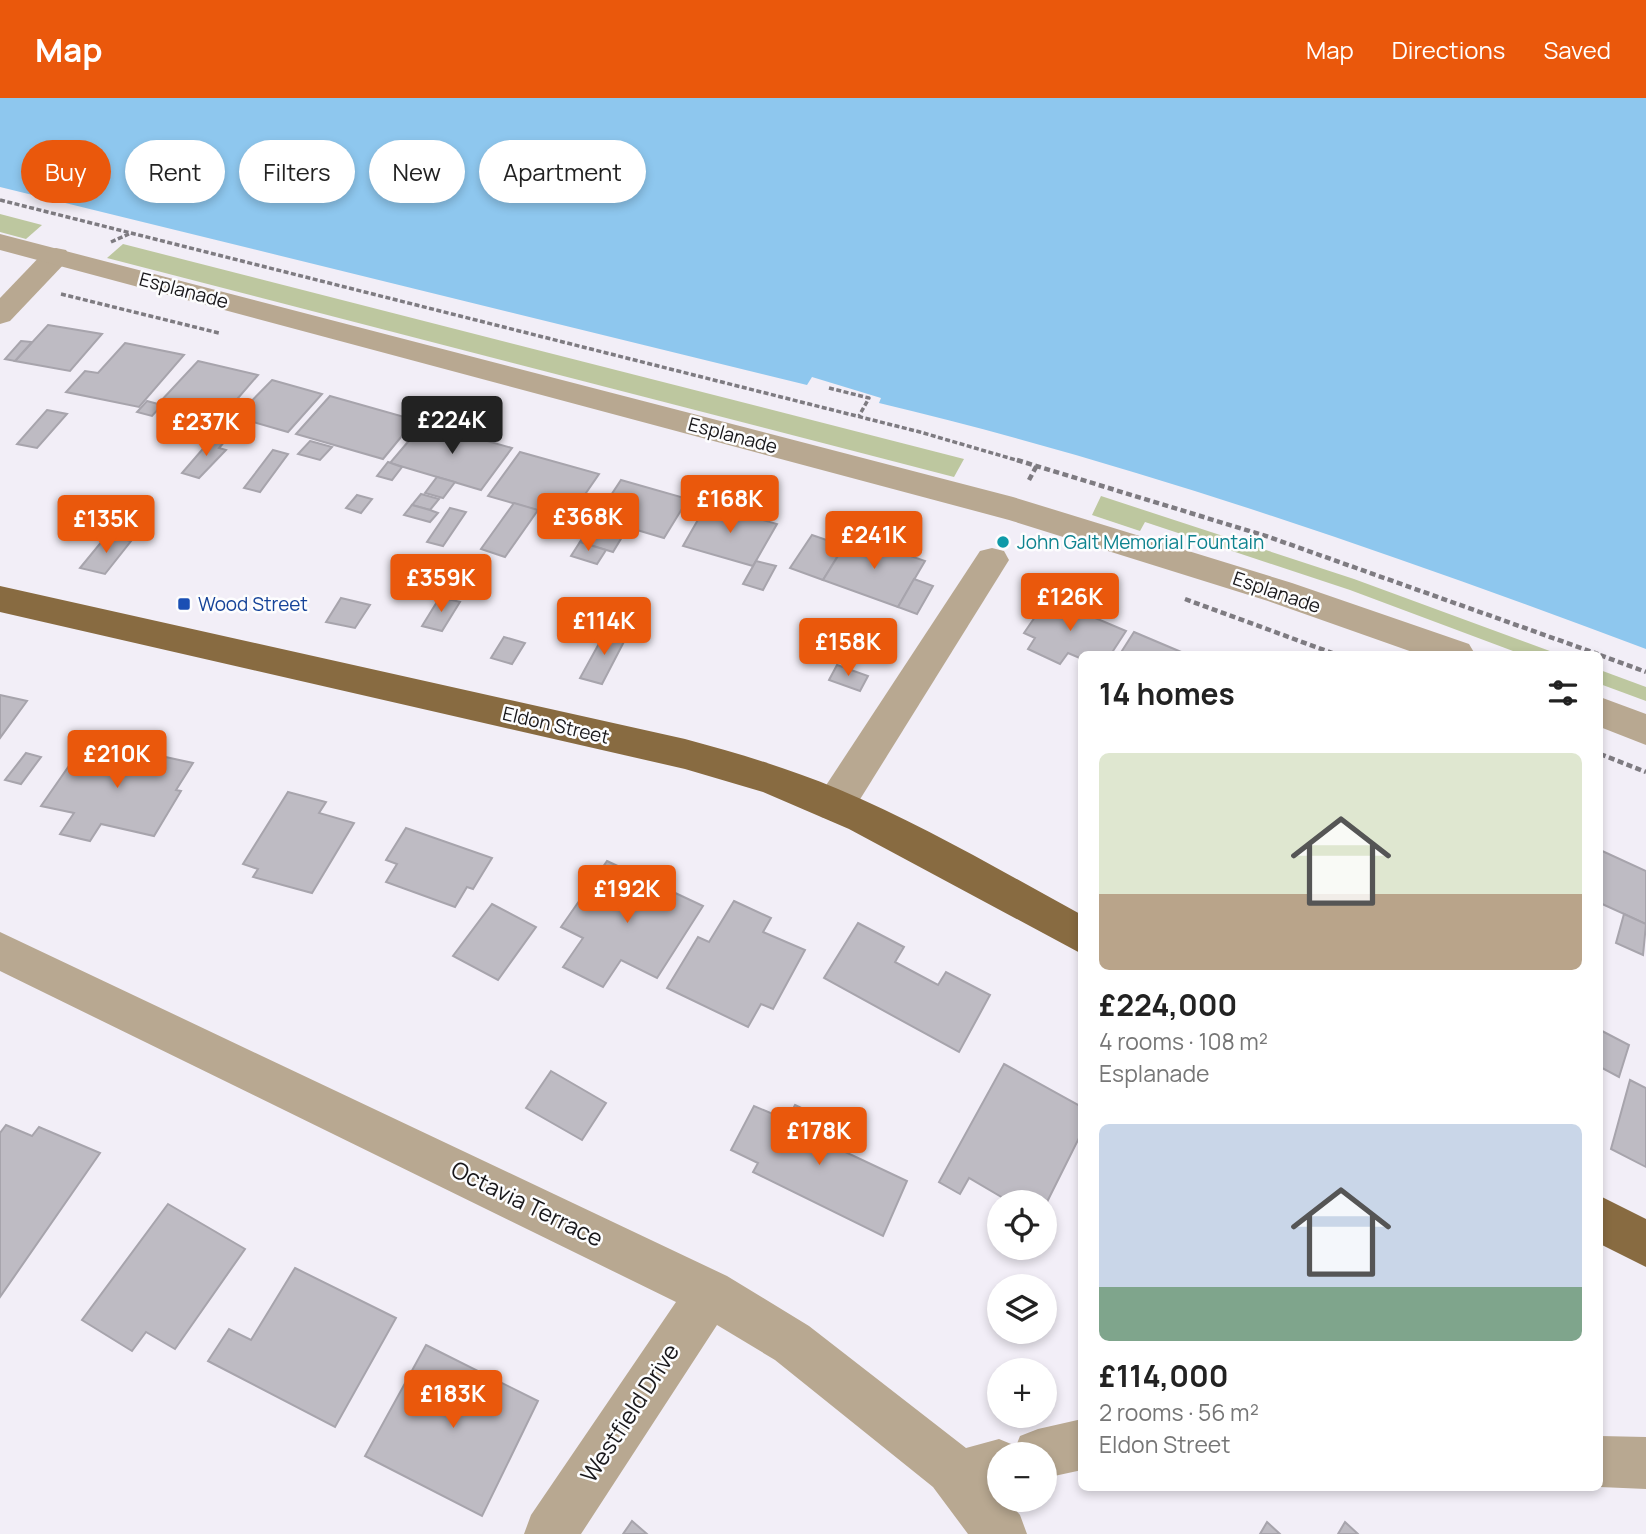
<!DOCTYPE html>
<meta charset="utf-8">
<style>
:root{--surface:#fff;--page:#f2f2f2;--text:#222;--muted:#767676;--accent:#ea580c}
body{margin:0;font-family:Manrope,sans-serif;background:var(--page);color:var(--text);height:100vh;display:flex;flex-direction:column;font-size:26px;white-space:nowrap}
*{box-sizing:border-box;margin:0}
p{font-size:23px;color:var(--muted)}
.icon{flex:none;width:38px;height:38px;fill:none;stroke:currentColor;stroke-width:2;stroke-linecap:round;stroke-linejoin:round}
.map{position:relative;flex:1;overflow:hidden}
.side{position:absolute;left:1078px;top:553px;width:525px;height:840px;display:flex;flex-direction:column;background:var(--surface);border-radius:10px;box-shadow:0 4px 10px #0003}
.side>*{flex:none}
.top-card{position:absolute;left:21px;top:42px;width:665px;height:63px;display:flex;gap:14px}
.controls{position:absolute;left:987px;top:1092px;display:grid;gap:14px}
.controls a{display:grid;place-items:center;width:70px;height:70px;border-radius:50%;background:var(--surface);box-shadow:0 4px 10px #0003;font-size:35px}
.price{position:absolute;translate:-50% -60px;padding:0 16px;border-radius:7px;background:var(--accent);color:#fff;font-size:23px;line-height:46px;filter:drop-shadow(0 2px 4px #0008)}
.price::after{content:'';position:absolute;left:50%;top:42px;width:21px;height:16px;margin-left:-10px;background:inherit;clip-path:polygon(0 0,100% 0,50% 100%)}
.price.active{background:#222;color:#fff}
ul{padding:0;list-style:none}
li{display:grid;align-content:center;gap:14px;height:371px;padding:0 21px}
li span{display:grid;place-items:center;height:217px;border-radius:10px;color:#555}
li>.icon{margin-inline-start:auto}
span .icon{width:126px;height:126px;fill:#fffc;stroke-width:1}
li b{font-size:30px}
h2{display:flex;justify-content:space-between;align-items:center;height:84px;padding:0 21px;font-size:30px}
.tag{padding:0 24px;border-radius:32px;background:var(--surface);box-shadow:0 4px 10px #0003;font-size:24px;line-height:63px}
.tag.active{background:var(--accent);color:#fff}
header{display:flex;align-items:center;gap:42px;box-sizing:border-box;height:98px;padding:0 35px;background:var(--accent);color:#fff}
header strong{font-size:33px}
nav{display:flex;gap:38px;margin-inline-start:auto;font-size:24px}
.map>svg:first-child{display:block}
.green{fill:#bdc79f}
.water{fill:#8ec7ee}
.building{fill:#bebbc3;stroke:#a7a4ac;stroke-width:2}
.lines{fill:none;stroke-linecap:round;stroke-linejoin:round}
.path-far1{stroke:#7e7b81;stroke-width:3.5;stroke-dasharray:5 2.5;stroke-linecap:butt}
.path{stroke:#7e7b81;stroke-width:4.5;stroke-dasharray:6 3.5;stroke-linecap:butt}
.minor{fill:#b8a891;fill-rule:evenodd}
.tertiary{fill:#b8a891;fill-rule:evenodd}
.primary{fill:#886b41;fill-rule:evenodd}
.culture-dot{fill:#0f9aa8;stroke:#fdfdfe;stroke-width:2.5}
.transit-dot{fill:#1a4fb4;stroke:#fdfdfe;stroke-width:2.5}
.labels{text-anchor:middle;stroke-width:5;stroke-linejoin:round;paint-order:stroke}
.street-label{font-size:19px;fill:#19181b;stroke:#fdfdfe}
.culture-label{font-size:19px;fill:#0d838f;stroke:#fdfdfe;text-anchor:start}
.transit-label{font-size:19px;fill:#164399;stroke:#fdfdfe;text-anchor:start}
.near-street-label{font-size:23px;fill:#19181b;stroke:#fdfdfe}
</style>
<header>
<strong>Map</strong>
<nav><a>Map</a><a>Directions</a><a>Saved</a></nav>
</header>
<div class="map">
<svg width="1646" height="1436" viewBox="0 0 1646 1436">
<rect width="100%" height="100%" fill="#f2eef7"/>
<g class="green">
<polygon points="0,116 42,127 26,141 0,134"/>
<polygon points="123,146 964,361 954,379 107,160"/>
<polygon points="1101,398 1354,481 1558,556 1521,556 1350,492 1145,424 1140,433 1092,417"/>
<polygon points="1600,572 1646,589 1646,603 1600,586"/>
</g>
<path class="water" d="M0 0H1646V551C1395 457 1140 367 879 305L881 300 812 279 807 287 0 89Z"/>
<g class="building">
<polygon points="48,227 102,236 70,273 15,263"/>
<polygon points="21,243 32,244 15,263 5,261"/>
<polygon points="125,245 184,257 139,309 66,294 85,273 98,275"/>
<polygon points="198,263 258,277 219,322 158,306"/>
<polygon points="272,282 322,296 288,334 236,319"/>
<polygon points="330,298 415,322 383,361 296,336"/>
<polygon points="147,303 162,307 152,318 137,314"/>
<polygon points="47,312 67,316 37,350 17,346"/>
<polygon points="233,318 245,322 226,342 214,338"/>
<polygon points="424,325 512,350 481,392 390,365"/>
<polygon points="214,338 226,342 219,350 226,352 199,380 182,375"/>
<polygon points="310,343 332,349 320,362 298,356"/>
<polygon points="273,352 288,356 260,394 244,390"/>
<polygon points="520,354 599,376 568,421 488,398"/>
<polygon points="388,364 402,369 392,382 377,378"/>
<polygon points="437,379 455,384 443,400 425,395"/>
<polygon points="621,382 688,401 664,440 596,420"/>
<polygon points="421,396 439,401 430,412 412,407"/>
<polygon points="357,397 372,401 361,415 346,410"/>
<polygon points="514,405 538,412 505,459 481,451"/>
<polygon points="707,406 777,426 753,468 683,448"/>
<polygon points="412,407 430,412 438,415 430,424 404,417"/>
<polygon points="450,410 466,414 443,448 427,444"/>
<polygon points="596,420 628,429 613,454 580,444"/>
<polygon points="107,437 131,443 105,476 80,470"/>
<polygon points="812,437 844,448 823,482 790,470"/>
<polygon points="851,437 925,463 898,509 823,482"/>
<polygon points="580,444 606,452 597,466 571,458"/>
<polygon points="756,463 776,468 763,492 743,486"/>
<polygon points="914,481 933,488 917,516 898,509"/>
<polygon points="440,499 460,504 442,533 422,528"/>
<polygon points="341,500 370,507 355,530 326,524"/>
<polygon points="1048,500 1126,533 1111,556 1082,556 1082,561 1068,555 1060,566 1028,551 1035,540 1024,535"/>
<polygon points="607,531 628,536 602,586 580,580"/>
<polygon points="1134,534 1186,556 1120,556"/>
<polygon points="504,539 525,545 512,566 491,560"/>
<polygon points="837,567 868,578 860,593 829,582"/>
<polygon points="0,597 27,603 0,640"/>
<polygon points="87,642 193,665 176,692 181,693 154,738 101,726 90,743 60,736 74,715 41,708"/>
<polygon points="26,655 41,659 21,686 5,682"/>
<polygon points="288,694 326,704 319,715 354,725 312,795 253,779 258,771 243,766"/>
<polygon points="406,730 492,760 473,791 467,789 455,809 386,784 397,766 386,762"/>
<polygon points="1600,752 1646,773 1646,826 1600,805"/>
<polygon points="607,763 703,808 657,880 621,862 603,889 563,869 583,840 561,829"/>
<polygon points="734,803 771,820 763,834 805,852 773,911 761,906 748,929 667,890 698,839 709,844"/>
<polygon points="492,806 536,829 498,882 453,858"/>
<polygon points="1624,816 1646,826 1643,857 1616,845"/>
<polygon points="858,825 904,849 895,864 938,887 946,874 990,897 959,954 824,880"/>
<polygon points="1602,933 1629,947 1619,979 1600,969 1600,943"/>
<polygon points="1004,966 1082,1009 1082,1034 1045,1108 1045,1104 1010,1104 969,1080 960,1096 939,1084"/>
<polygon points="551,973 606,1005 582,1042 526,1010"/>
<polygon points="1630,982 1646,990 1646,1069 1611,1051"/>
<polygon points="795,1007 833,1025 824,1044 907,1083 883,1138 753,1074 758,1065 731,1052 754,1008 787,1022"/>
<polygon points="6,1027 32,1038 39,1029 100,1055 0,1199 0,1035"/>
<polygon points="168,1106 245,1151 175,1251 146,1234 132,1253 82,1222"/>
<polygon points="295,1170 396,1220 335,1329 208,1263 229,1231 251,1242"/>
<polygon points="426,1247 538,1303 482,1418 365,1358"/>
<polygon points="632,1423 647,1436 623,1436"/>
<polygon points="1267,1424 1280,1436 1260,1436"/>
<polygon points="1345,1424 1358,1436 1338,1436"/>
</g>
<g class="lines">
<g class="path-far1">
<polyline points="0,102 920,334 1023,364"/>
<polyline points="111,144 129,136"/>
<polyline points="61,196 219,235"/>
<polyline points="829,290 869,300 859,318"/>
</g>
<g class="path">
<polyline points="1017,362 1269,439 1598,556"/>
<polyline points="1029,382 1037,367"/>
<polyline points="1185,501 1335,556"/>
<polyline points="1600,557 1646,574"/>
<polyline points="1600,656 1646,674"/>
</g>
<g class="minor">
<polygon points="56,150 66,152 70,158 66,164 10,223 0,226 0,200 46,152"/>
<polygon points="992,450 1004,453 1009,462 849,719 835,723 821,719 816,707 821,695 980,453"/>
<polygon points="0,834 727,1178 809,1228 966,1350 999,1341 1016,1348 1020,1338 1038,1331 1082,1321 1082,1372 1045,1380 1045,1356 999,1356 999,1402 1007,1402 1020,1417 1027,1436 968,1436 933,1389 775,1262 717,1227 581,1436 524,1436 531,1417 676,1204 0,873"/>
<polygon points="1600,1338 1646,1339 1646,1391 1600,1389"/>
</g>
<g class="tertiary">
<polygon points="0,136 1013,399 1292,485 1469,546 1475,556 1418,556 1268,503 1009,422 0,152"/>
<polygon points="1600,599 1646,616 1646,647 1600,629"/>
</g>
<g class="primary">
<path d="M0 488 685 641C737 655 788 670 838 691 922 726 1001 773 1082 817V856L849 731 763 694 685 671 0 514Z"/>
<polygon points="1600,1098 1646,1121 1646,1169 1600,1146"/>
</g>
</g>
<circle class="culture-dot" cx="1003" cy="444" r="7"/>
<rect class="transit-dot" x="177" y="499" width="14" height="14" rx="3.5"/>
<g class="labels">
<g class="street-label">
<text transform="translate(184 192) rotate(15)" y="7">Esplanade</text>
<text transform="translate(733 337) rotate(15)" y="7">Esplanade</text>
<text transform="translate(1277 494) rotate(19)" y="7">Esplanade</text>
<text transform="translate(556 627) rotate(13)" y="7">Eldon Street</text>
</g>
<g class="culture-label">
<text x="1017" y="451">John Galt Memorial Fountain</text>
</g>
<g class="transit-label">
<text x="198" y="513">Wood Street</text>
</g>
<g class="near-street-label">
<text transform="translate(527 1106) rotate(26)" y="8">Octavia Terrace</text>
<text transform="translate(630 1315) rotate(-57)" y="8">Westfield Drive</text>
</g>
</g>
</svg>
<div class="controls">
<a><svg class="icon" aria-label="locate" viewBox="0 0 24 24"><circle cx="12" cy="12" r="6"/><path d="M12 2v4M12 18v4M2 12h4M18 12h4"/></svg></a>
<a><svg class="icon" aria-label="layers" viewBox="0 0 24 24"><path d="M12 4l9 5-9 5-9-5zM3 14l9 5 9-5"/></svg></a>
<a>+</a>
<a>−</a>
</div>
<b class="price active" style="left:452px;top:358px">£224K</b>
<b class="price" style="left:206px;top:360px">£237K</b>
<b class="price" style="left:730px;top:437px">£168K</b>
<b class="price" style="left:588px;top:455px">£368K</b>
<b class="price" style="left:106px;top:457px">£135K</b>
<b class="price" style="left:874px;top:473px">£241K</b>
<b class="price" style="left:441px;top:516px">£359K</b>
<b class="price" style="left:1070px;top:535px">£126K</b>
<b class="price" style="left:604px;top:559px">£114K</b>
<b class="price" style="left:848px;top:580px">£158K</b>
<b class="price" style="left:117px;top:692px">£210K</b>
<b class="price" style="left:627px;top:827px">£192K</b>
<b class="price" style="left:819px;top:1069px">£178K</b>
<b class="price" style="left:453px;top:1332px">£183K</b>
<div class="top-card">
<a class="tag active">Buy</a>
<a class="tag">Rent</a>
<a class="tag">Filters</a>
<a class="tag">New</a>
<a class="tag">Apartment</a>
</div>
<section class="side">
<h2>14 homes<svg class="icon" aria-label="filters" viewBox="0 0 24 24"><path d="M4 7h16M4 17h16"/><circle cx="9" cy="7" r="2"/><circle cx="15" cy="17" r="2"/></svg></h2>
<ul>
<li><span style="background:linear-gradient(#dfe7d0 65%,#b9a48a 0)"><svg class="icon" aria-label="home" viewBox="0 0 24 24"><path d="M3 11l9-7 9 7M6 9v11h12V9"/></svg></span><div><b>£224,000</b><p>4 rooms · 108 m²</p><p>Esplanade</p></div></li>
<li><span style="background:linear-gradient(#c9d6e8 75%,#7fa58c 0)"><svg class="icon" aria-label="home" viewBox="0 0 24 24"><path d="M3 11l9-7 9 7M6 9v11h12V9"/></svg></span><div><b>£114,000</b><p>2 rooms · 56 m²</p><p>Eldon Street</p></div></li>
</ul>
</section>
</div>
